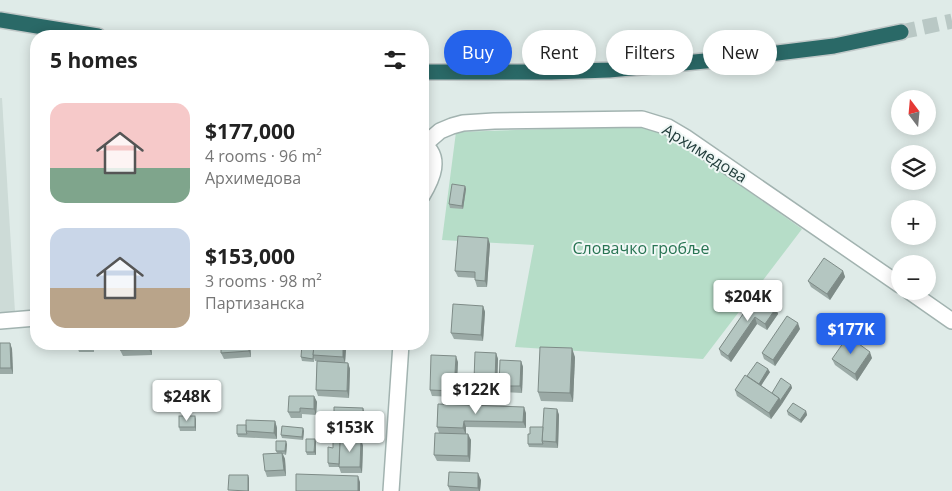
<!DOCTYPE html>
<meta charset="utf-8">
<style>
:root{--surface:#fff;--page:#f6f6f6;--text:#222;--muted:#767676;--accent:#2563eb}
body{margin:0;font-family:"Open Sans",sans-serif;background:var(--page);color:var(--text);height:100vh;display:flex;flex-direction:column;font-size:19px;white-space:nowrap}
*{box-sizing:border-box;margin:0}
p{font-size:16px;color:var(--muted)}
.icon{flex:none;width:28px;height:28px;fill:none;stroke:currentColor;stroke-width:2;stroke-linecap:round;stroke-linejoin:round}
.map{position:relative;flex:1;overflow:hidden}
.side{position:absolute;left:30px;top:30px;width:399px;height:320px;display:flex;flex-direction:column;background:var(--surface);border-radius:20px;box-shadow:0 2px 12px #0003}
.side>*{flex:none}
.hud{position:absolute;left:444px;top:30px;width:432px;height:45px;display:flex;gap:10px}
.needle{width:32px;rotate:344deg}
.buttons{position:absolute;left:891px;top:90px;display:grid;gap:10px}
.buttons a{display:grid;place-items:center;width:45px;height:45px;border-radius:50%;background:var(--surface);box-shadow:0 2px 12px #0003;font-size:25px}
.price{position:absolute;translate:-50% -42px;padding:0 11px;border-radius:5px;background:#fff;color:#222;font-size:16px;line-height:32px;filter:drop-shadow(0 1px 2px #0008)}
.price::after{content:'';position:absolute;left:50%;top:30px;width:15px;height:11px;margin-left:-8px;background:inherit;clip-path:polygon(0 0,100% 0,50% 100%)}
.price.active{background:var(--accent);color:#fff}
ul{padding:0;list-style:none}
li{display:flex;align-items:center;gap:15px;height:125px;padding:0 20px}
li span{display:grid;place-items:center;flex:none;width:140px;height:100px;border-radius:15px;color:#555}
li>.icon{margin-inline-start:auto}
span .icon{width:60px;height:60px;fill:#fffc;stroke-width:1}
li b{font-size:21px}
h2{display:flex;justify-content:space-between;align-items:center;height:60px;padding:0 20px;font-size:21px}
.tag{padding:0 18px;border-radius:22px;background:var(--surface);box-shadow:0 2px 12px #0003;font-size:18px;line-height:45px}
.tag.active{background:var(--accent);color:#fff}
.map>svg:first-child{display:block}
.built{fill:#cddbd7}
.green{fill:#b6ddc8}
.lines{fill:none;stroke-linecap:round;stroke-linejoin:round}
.highway-tunnel{stroke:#b9c8c5;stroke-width:15;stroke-dasharray:15 8;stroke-linecap:butt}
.street-casing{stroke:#a2b3b0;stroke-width:18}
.highway-casing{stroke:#c0c8c8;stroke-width:18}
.street{stroke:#fff;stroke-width:15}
.highway{stroke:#2a6967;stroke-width:15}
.wall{fill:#9baaa6}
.shaded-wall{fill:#7e8b87}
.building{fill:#b4c6c1;stroke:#7e8b87}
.labels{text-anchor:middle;stroke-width:4;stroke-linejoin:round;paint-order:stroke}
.street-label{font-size:16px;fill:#1f3b39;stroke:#eff7f5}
.park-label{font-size:16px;fill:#287453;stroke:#eff7f5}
</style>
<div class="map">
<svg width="952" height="491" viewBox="0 0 952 491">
<rect width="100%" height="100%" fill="#dfebe8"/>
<polygon class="built" points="0,98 2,98 15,312 0,314"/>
<polygon class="green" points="638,126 669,135 802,229 703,359 515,347 534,245 442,240 456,132"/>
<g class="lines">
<polyline class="highway-tunnel" points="901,32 952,21"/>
<defs>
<g id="street">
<path d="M422 143C443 157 432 179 422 196"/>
<polyline points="425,144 440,131 452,126 463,123 494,121 642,119 668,127 685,137 900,285"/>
<polyline points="909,291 952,321"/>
<polyline points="0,321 36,318"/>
<polyline points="391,491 401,344"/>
</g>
<g id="highway">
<polyline points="0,20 98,36"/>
<polyline points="422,72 551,72 609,70 737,58 834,46 901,32"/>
</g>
</defs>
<use href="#street" class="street-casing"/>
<use href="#highway" class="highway-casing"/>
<use href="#street" class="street"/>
<use href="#highway" class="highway"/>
</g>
<g class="wall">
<polygon points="465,186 466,189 463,209 450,208 449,204"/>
<polygon points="490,244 487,287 477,287 475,280 475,278 458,277 455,271"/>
<polygon points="843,271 845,277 830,300 811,287 808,281"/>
<polygon points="756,295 776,308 778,314 767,330 757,324 731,362 721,355 719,349"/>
<polygon points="483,306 485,312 483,341 454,339 451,333"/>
<polygon points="800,329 775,366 764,359 762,353"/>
<polygon points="0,343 10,343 12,349 13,374 0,374"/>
<polygon points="78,344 94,344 94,352 79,352 78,349"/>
<polygon points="151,344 152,355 123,356 120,350"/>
<polygon points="250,344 251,357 224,359 221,353"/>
<polygon points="346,349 345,362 348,363 350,369 349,398 318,396 316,390 317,361 315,361 314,358 314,362 302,361 301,357"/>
<polygon points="496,353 498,359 497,386 476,386 474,380"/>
<polygon points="575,357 573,402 541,401 538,392"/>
<polygon points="872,358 857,381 835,365 832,359"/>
<polygon points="521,361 523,367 522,393 501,392 499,386"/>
<polygon points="458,362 456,397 432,396 430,390"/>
<polygon points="770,372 761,385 772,393 791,385 792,388 771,419 737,396 735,390 747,376"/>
<polygon points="314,396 317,402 316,415 302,414 302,418 291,418 288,412"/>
<polygon points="438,404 526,413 526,428 466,427 466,434 471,440 470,462 437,461 434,455 439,433 437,427"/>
<polygon points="557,409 559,415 558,448 529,447 528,444 530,434 543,427"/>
<polygon points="787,411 806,411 807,415 801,423 788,415"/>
<polygon points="365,414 364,442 362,442 363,446 362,473 341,473 339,467 329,467 328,463 333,448 333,441 325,441 322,435 334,418"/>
<polygon points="196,419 196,431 180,431 179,427"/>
<polygon points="275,421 277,428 277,439 238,437 237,434 246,425"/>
<polygon points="303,428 304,431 303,440 282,438 281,435"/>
<polygon points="316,442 316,455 307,455 306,452"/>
<polygon points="287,444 286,455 283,454 285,459 286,476 267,477 265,471 277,453 276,451"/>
<polygon points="481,480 480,491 450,491 448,486"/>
</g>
<g class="shaded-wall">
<polygon points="465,186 466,189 463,209 462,206"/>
<polygon points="488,238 490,244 487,287 485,281"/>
<polygon points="843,271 845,277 830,300 827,294"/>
<polygon points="483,306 485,312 483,341 481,335"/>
<polygon points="776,308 778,314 767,330 765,324"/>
<polygon points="755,317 757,324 731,362 728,356"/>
<polygon points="798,323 800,329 775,366 773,360"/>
<polygon points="10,343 12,349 13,374 11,368"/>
<polygon points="149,344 151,344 152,355 149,349"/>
<polygon points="248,344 250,344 251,357 249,351"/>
<polygon points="343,344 346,349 345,363 343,357"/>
<polygon points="572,348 575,357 573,402 570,393"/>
<polygon points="870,352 872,358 857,381 855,374"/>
<polygon points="496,353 498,359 497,386 495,380"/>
<polygon points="456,356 458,362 456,397 454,391"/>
<polygon points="521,361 523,367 522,393 520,386"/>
<polygon points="348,363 350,369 349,398 347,391"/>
<polygon points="768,369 770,372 759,389 757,386"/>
<polygon points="791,385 792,388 782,404 780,401"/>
<polygon points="314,396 317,402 316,415 314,409"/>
<polygon points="779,398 782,404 771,419 769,413"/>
<polygon points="524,407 526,413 526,428 523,422"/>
<polygon points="363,408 365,414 364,442 362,436"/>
<polygon points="557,409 559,415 558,448 556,442"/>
<polygon points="806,411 807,415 801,423 800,420"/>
<polygon points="195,416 196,419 196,431 195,427"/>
<polygon points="275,421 277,428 277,439 274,433"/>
<polygon points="464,421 466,427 466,435 463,428"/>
<polygon points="303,428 304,431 303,440 302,437"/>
<polygon points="468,434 471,440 470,462 468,456"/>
<polygon points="315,439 316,442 316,455 314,452"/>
<polygon points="361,440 363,446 362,473 360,467"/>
<polygon points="286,441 287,444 286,455 285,451"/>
<polygon points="282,453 285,459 286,476 284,470"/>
<polygon points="478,473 481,480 480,491 479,491 478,488"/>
<polygon points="248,475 249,478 249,491 248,491"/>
<polygon points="358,476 360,482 360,491 358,491"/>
</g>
<g class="building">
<polygon points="452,184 465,186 462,206 449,204"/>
<polygon points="458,236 488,238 485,281 475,280 475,272 455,271"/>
<polygon points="824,258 843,271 827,294 808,281"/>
<polygon points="756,295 776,308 765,324 755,317 728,356 719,349"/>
<polygon points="453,304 483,306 481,335 451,333"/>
<polygon points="787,316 798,323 773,360 762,353"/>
<polygon points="848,336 870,352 855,374 832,359"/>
<polygon points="0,343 10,343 11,368 0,368"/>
<rect x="78" y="344" width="15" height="5"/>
<polygon points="120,344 149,344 149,349 120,350"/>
<polygon points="221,344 248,344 249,351 221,353"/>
<polygon points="302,344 314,344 313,359 301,357"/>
<polygon points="314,344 343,344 343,357 313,355"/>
<polygon points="540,347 572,348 570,393 538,392"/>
<polygon points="475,352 496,353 495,380 474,380"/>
<polygon points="431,355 456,356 454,391 430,390"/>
<polygon points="500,360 521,361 520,386 499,386"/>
<polygon points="317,361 348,363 347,391 316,390"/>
<polygon points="757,362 768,369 759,384 747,376"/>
<polygon points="745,375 779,398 769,413 735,390"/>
<polygon points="781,378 791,385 780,401 779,398 772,393"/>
<polygon points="289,396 314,396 314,409 300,408 300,412 288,412"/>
<polygon points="793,403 806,411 800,420 787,411"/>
<polygon points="438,404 524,407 523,422 464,421 463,428 437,427"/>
<polygon points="334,407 363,408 362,436 322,435 323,418 334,418"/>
<polygon points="544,408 557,409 556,442 542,441"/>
<rect x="179" y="416" width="16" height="11"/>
<polygon points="246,420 275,421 274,433 246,431"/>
<polygon points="237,425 246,425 246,431 247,434 237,434"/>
<polygon points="282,426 303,428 302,437 281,435"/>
<polygon points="530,427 543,427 542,441 543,444 528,444 528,434 530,434"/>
<polygon points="435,433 468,434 468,456 434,455"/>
<polygon points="306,439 315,439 314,452 306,452"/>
<polygon points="340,439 361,440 360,467 339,467"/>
<polygon points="333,440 340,440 339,464 328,463 328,447 333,448"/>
<polygon points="276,441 286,441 285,451 276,451"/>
<polygon points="282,453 284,470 265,471 263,454"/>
<polygon points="449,472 478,473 478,488 448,486"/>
<polygon points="296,474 358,476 358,491 296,491"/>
<polygon points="229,475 248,475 248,491 228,490"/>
</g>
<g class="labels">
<g class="street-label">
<text transform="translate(705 153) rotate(32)" y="6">Архимедова</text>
</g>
<g class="park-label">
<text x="641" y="254">Словачко гробље</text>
</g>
</g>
</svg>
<div class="buttons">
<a><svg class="needle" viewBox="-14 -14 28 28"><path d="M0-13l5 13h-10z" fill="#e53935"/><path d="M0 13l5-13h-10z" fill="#767676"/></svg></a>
<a><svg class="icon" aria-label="layers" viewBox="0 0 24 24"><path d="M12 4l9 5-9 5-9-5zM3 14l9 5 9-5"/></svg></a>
<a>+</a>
<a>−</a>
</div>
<b class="price" style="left:748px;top:322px">$204K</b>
<b class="price active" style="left:851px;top:355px">$177K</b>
<b class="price" style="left:476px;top:415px">$122K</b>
<b class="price" style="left:187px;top:422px">$248K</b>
<b class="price" style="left:350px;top:453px">$153K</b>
<div class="hud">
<a class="tag active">Buy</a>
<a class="tag">Rent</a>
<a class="tag">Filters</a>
<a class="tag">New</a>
</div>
<section class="side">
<h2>5 homes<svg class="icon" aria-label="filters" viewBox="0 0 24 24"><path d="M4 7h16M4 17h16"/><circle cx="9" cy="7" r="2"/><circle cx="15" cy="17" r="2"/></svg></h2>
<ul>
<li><span style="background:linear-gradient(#f6c9c9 65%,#7fa58c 0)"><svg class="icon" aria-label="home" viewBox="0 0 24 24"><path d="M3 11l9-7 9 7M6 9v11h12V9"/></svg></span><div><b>$177,000</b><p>4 rooms · 96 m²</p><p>Архимедова</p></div></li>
<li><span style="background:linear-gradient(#c9d6e8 60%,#b9a48a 0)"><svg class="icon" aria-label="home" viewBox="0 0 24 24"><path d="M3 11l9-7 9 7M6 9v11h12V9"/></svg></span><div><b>$153,000</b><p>3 rooms · 98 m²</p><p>Партизанска</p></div></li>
</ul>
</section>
</div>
